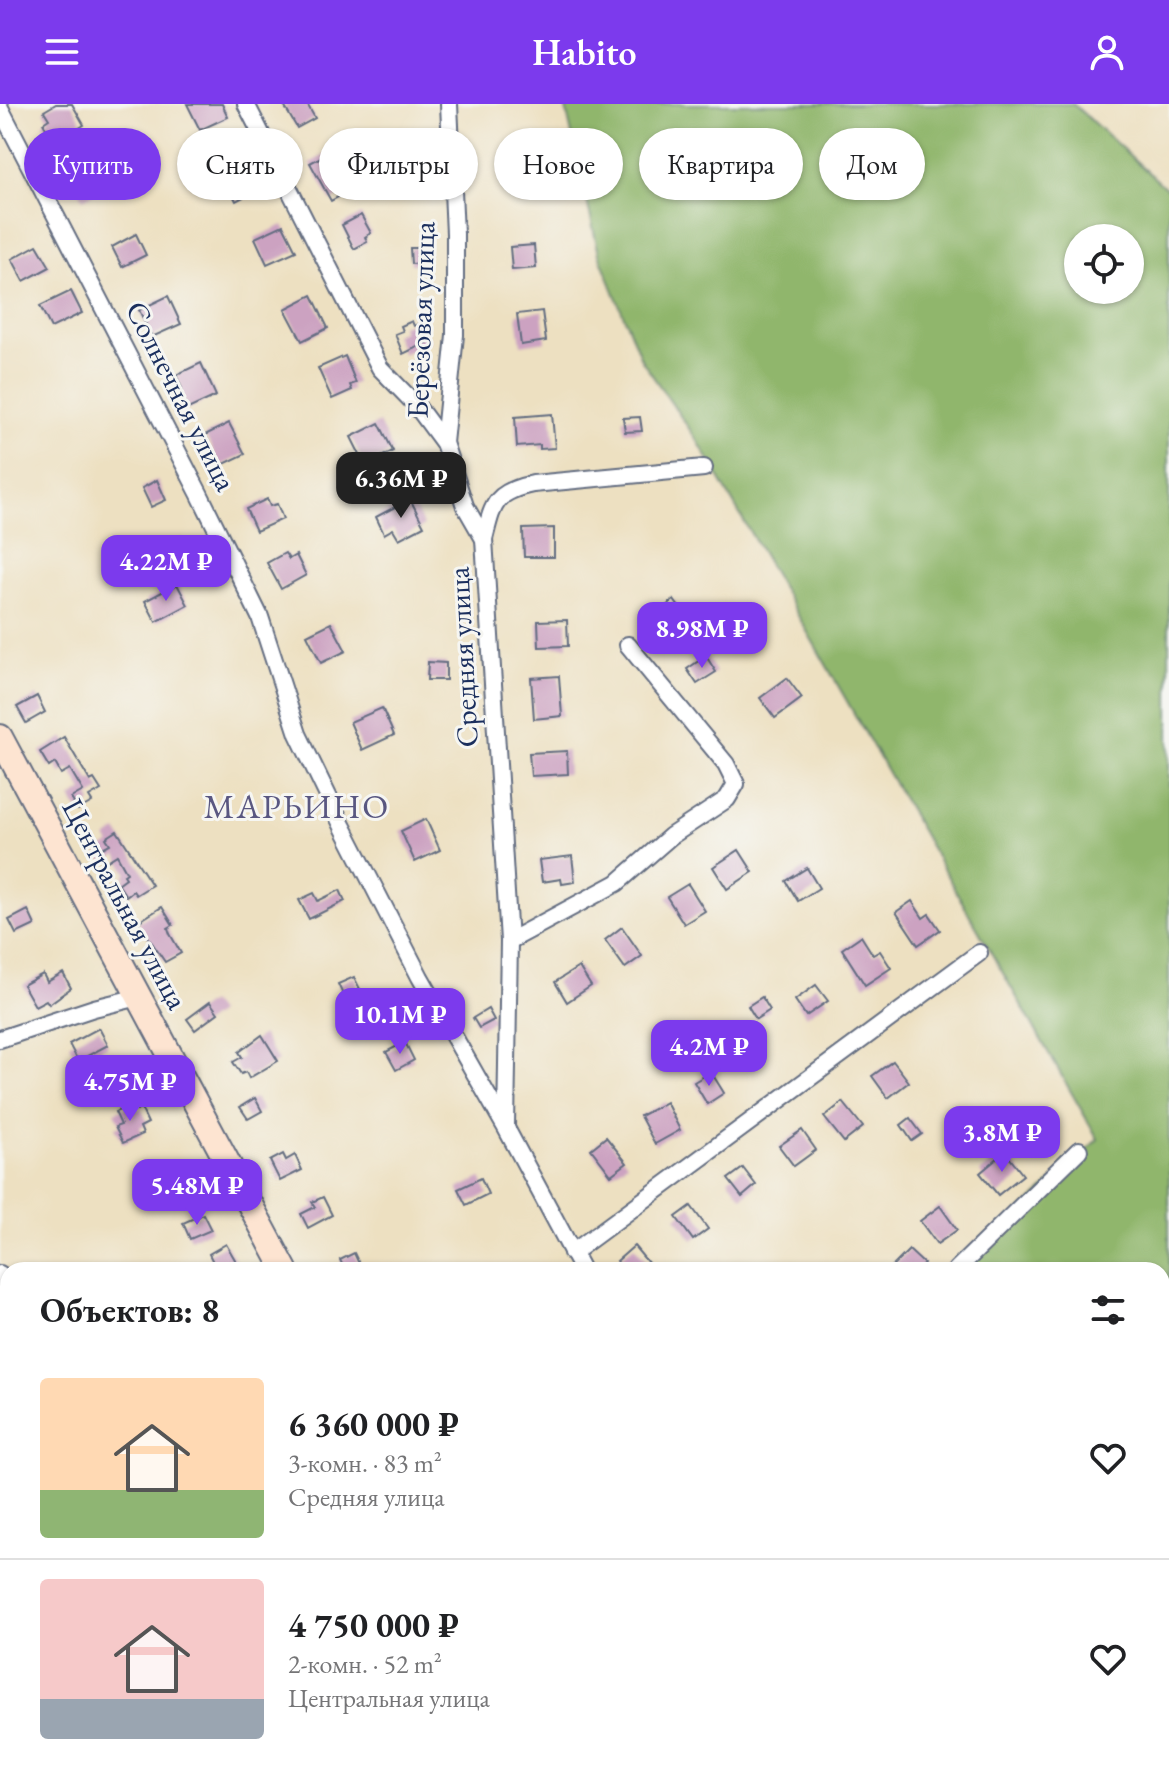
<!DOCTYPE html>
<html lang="ru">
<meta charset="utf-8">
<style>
:root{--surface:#fff;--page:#f2f2f2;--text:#202124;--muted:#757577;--line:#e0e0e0;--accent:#7c3aed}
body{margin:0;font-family:"EB Garamond",serif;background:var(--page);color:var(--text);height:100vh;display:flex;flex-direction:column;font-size:30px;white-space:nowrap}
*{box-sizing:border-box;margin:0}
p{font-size:26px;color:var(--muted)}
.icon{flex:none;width:44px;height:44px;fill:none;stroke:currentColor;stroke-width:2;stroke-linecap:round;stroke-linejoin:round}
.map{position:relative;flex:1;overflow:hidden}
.details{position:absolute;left:0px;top:1158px;width:1170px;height:512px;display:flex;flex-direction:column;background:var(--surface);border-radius:24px 24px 0 0;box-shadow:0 2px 6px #0004}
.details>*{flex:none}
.top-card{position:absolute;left:24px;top:24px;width:1122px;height:72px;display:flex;gap:16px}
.fabs{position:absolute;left:1064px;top:120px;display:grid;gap:16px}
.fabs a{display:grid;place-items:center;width:80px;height:80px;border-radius:50%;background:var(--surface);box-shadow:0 2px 6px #0004;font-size:40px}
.price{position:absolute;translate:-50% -68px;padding:0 18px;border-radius:16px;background:var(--accent);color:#fff;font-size:26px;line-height:52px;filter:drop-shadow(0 2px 4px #0008)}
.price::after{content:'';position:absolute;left:50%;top:48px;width:24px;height:18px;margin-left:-12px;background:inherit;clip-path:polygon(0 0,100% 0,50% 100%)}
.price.selected{background:#222;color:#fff}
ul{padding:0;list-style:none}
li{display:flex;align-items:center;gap:24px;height:200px;padding:0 40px}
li+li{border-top:2px solid var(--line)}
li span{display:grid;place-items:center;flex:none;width:224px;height:160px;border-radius:8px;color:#555}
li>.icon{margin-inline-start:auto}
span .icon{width:96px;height:96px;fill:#fffc;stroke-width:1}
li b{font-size:34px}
h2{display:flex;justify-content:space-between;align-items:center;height:96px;padding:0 40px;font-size:34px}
.tag{padding:0 28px;border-radius:36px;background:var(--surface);box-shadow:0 2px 6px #0004;font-size:28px;line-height:72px}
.tag.selected{background:var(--accent);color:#fff}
header{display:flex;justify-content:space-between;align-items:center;height:104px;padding:0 40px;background:var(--accent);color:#fff;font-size:36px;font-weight:600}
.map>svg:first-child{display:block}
.forest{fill:#90b66c;stroke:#567265;stroke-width:2;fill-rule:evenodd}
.building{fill:#cca2c1}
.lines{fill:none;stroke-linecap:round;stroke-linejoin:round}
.minor-casing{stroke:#646d81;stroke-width:20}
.secondary-casing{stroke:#646d81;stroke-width:28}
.minor{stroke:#fff;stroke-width:16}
.secondary{stroke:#fde4d1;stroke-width:24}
.labels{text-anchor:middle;stroke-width:6;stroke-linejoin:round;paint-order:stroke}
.street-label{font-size:30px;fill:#1b2f5e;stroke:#f6f6f2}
.quarter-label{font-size:34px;letter-spacing:2px;fill:#595781;stroke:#f6f6f2}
</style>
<header><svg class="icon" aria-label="menu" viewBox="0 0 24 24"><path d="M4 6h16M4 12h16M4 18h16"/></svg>Habito<svg class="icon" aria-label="person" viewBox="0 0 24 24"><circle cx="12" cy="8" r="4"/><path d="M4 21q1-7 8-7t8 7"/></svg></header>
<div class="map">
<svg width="1169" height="1670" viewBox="0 0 1169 1670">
<rect width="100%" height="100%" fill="#f6f6f2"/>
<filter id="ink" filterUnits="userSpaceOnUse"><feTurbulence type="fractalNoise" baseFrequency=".0125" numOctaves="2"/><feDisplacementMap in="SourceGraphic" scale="16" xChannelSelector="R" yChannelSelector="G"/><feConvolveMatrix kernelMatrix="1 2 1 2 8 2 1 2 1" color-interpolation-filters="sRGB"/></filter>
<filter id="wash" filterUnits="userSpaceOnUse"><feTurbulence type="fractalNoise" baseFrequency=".006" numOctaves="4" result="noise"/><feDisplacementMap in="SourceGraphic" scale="32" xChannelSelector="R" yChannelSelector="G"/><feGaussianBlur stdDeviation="1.8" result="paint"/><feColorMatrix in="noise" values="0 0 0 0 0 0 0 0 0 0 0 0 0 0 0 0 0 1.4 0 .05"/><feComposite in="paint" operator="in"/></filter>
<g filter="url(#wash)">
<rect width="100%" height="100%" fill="#ede0c1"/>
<g class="forest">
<path d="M565 0H1073L1169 87V1356L1162 1358V1166H957L1098 1035 699 339 641 255 599 150ZM1078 134H1130V186H1078Z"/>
<polygon points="1162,1487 1164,1495 1169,1494 1169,1670 904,1670 901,1662 1162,1662"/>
</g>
<g id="blocks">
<g class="building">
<polygon points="56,0 72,0 84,21 76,26 78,29 56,42 43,19 49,15 44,7"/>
<polygon points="187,0 222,0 228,13 200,26"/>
<polygon points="283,0 307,0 315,14 297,24"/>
<polygon points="532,37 539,42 545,52 546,75 515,78 514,49 518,43"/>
<polygon points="330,48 351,86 331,97 310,59"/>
<polygon points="101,56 113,80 83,95 73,75 78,73 75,68"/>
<polygon points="252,64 261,84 236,97 226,77"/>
<polygon points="361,111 371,129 365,133 367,138 354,145 342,121"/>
<polygon points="283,121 296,147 267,160 255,134"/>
<polygon points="136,130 146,151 122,163 112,143"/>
<polygon points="37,141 50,163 24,177 12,155"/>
<polygon points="534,141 536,164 512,166 510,143"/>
<polygon points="410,144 427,144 427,159 411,160"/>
<polygon points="71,187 82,209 51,224 40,202"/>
<polygon points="312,191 328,224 302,237 285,205"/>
<polygon points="168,192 181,220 152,233 139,206"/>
<polygon points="542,207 546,237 521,241 517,210"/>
<polygon points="412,217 414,222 421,219 430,237 403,250 395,230 403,227 401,222"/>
<polygon points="345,252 356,279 350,281 352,286 332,295 318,264"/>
<polygon points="201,259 216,292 188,305 179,286 182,285 176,271"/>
<polygon points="552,310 555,344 540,345 540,341 517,343 515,313"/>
<polygon points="640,313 642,327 625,328 623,314"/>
<polygon points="229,319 245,350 220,362 205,331"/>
<polygon points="379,319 393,347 365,361 351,333"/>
<polygon points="157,376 166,396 151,403 142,384"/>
<polygon points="267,395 270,402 277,400 283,415 256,427 246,405"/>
<polygon points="410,395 424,422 399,435 393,425 384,430 376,413"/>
<polygon points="554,424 554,453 524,453 523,425"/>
<polygon points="182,434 193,452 167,467 157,448"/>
<polygon points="285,449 289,455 296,451 306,471 281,485 267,459"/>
<polygon points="177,480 188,501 156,518 145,497"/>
<polygon points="674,496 689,517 664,535 649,515"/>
<polygon points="567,516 568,542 539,543 538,517"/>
<polygon points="331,519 346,547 321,559 307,531"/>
<polygon points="706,552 716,568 697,580 687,565"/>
<polygon points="428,558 446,559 446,576 427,576"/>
<polygon points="559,572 562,612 534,615 531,574"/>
<polygon points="787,574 802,594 775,614 760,594"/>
<polygon points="37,592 45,608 26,619 17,603"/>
<polygon points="382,604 394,631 362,646 350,618"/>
<polygon points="64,633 90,677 94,675 101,686 89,693 92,698 78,706 71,694 83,687 70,665 61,670 55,659 49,663 40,648"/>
<polygon points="567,647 568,670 531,672 529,649"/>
<polygon points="426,715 440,746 415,758 401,727"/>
<polygon points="117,727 152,781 136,791 133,787 126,792 118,780 126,774 124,771 127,769 117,751 104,759 97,747 110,740 106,734"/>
<polygon points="739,746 753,768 727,785 713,763"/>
<polygon points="572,752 575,778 562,780 561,775 542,778 539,756"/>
<polygon points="807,764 819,784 798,797 786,777"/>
<polygon points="688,780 705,807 684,820 667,793"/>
<polygon points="340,786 345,797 309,815 299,796 314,789 318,797"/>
<polygon points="912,797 923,814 929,810 940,826 918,841 896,808"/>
<polygon points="162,803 173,821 168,824 170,830 181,849 165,858 138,818"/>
<polygon points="28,806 35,821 16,830 9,816"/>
<polygon points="622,823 642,852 625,864 605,836"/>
<polygon points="861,832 873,851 880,847 891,864 865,881 842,845"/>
<polygon points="579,863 591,882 567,898 555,878"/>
<polygon points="63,869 71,884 49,900 46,896 35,902 23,881 43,870 47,878"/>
<polygon points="354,873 360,885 344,893 338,880"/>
<polygon points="816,881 828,897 806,912 795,896"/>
<polygon points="762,893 770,906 756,915 748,902"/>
<polygon points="210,898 218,909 195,926 187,915"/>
<polygon points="488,905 494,916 479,924 473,914"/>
<polygon points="99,924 108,941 78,957 69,940"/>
<polygon points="262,931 278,957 249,974 246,968 241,970 233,958 242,953 239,948"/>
<polygon points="405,938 414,956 396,966 386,948"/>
<polygon points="893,957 909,978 888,994 872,972"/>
<polygon points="711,968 724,989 707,1000 694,978"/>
<polygon points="255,994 262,1007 248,1015 240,1003"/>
<polygon points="666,998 680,1026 655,1040 640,1012"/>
<polygon points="843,998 863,1023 844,1038 824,1013"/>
<polygon points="134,1000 137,1006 141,1004 148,1019 140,1023 143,1030 123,1039 115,1023 121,1021 115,1008"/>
<polygon points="910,1014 922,1030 912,1037 901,1021"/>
<polygon points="802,1026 816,1046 794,1062 779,1042"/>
<polygon points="606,1033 627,1059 611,1071 591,1045"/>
<polygon points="1005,1048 1023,1071 998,1091 980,1069"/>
<polygon points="283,1050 286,1056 295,1051 302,1066 280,1077 270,1057"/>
<polygon points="170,1059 177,1072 170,1076 175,1086 157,1096 145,1073"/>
<polygon points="743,1064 756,1081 742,1093 728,1075"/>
<polygon points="481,1074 488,1090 466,1101 458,1085"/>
<polygon points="323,1093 332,1111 308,1124 301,1110 315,1103 312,1098"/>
<polygon points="691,1102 708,1125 693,1136 676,1113"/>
<polygon points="940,1102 957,1126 937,1140 920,1117"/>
<polygon points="203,1110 211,1126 190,1135 183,1119"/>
<polygon points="226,1140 241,1166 198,1166 213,1158 209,1150"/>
<polygon points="634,1142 654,1166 624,1166 617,1157"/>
<polygon points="909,1146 924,1160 918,1166 889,1166"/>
<polygon points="354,1149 362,1166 345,1166 340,1156"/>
</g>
</g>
</g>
<g filter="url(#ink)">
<use href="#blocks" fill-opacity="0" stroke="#646d81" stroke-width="2"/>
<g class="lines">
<defs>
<g id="minor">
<polyline points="246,0 380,264 416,301 444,339 465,402 484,435 509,837 506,1022"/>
<polyline points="0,4 199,389 260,513 298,630 343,723 420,873 506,1024 582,1166"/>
<polyline points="444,339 455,231 455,130 449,0"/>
<path d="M484 435C493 400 494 388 533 380L704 364"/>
<polyline points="509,837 617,779 671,732 727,695 736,680 726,660 628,541"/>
<polyline points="0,935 94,904 139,893"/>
<polyline points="572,1149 979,849"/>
<polyline points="956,1166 1079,1046"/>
<polyline points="0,1170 8,1186"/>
<polyline points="1162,1373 1169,1372"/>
<polyline points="291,1662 295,1670"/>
<polyline points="760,1662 764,1670"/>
</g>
<g id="secondary">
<polyline points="0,633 285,1166"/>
<polyline points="546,1662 550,1670"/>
</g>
</defs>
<use href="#minor" class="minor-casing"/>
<use href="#secondary" class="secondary-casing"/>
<use href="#minor" class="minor"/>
<use href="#secondary" class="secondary"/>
</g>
</g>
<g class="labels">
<g class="street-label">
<text transform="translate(421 216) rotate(-88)" y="10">Берёзовая улица</text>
<text transform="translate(181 292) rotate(63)" y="10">Солнечная улица</text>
<text transform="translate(463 553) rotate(-93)" y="10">Средняя улица</text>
<text transform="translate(125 800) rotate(62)" y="10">Центральная улица</text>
</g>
<g class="quarter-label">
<text x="297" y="714">МАРЬИНО</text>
</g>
</g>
</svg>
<div class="fabs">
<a><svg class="icon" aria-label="locate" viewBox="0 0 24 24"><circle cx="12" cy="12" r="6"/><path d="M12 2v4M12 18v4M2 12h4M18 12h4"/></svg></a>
</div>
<b class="price selected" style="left:401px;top:416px">6.36M ₽</b>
<b class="price" style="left:166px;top:499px">4.22M ₽</b>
<b class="price" style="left:702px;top:566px">8.98M ₽</b>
<b class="price" style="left:400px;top:952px">10.1M ₽</b>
<b class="price" style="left:709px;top:984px">4.2M ₽</b>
<b class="price" style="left:130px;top:1019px">4.75M ₽</b>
<b class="price" style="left:1002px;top:1070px">3.8M ₽</b>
<b class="price" style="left:197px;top:1123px">5.48M ₽</b>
<div class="top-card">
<a class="tag selected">Купить</a>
<a class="tag">Снять</a>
<a class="tag">Фильтры</a>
<a class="tag">Новое</a>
<a class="tag">Квартира</a>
<a class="tag">Дом</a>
</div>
<section class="details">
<h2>Объектов: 8<svg class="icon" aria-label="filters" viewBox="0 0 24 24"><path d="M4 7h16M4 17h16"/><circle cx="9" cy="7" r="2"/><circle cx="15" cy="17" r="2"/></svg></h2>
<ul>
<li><span style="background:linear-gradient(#ffd9b3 70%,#8fb573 0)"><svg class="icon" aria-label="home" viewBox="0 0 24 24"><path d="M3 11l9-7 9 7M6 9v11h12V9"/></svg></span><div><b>6 360 000 ₽</b><p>3-комн. · 83 m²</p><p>Средняя улица</p></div><svg class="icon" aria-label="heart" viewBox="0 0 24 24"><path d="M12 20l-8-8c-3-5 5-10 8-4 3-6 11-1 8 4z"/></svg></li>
<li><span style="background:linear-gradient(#f6c9c9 75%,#9aa5b1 0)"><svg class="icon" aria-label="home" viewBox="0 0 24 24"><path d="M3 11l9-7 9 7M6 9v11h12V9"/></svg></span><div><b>4 750 000 ₽</b><p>2-комн. · 52 m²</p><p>Центральная улица</p></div><svg class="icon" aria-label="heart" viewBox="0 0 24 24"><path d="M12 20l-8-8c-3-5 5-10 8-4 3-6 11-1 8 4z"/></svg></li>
</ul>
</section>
</div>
